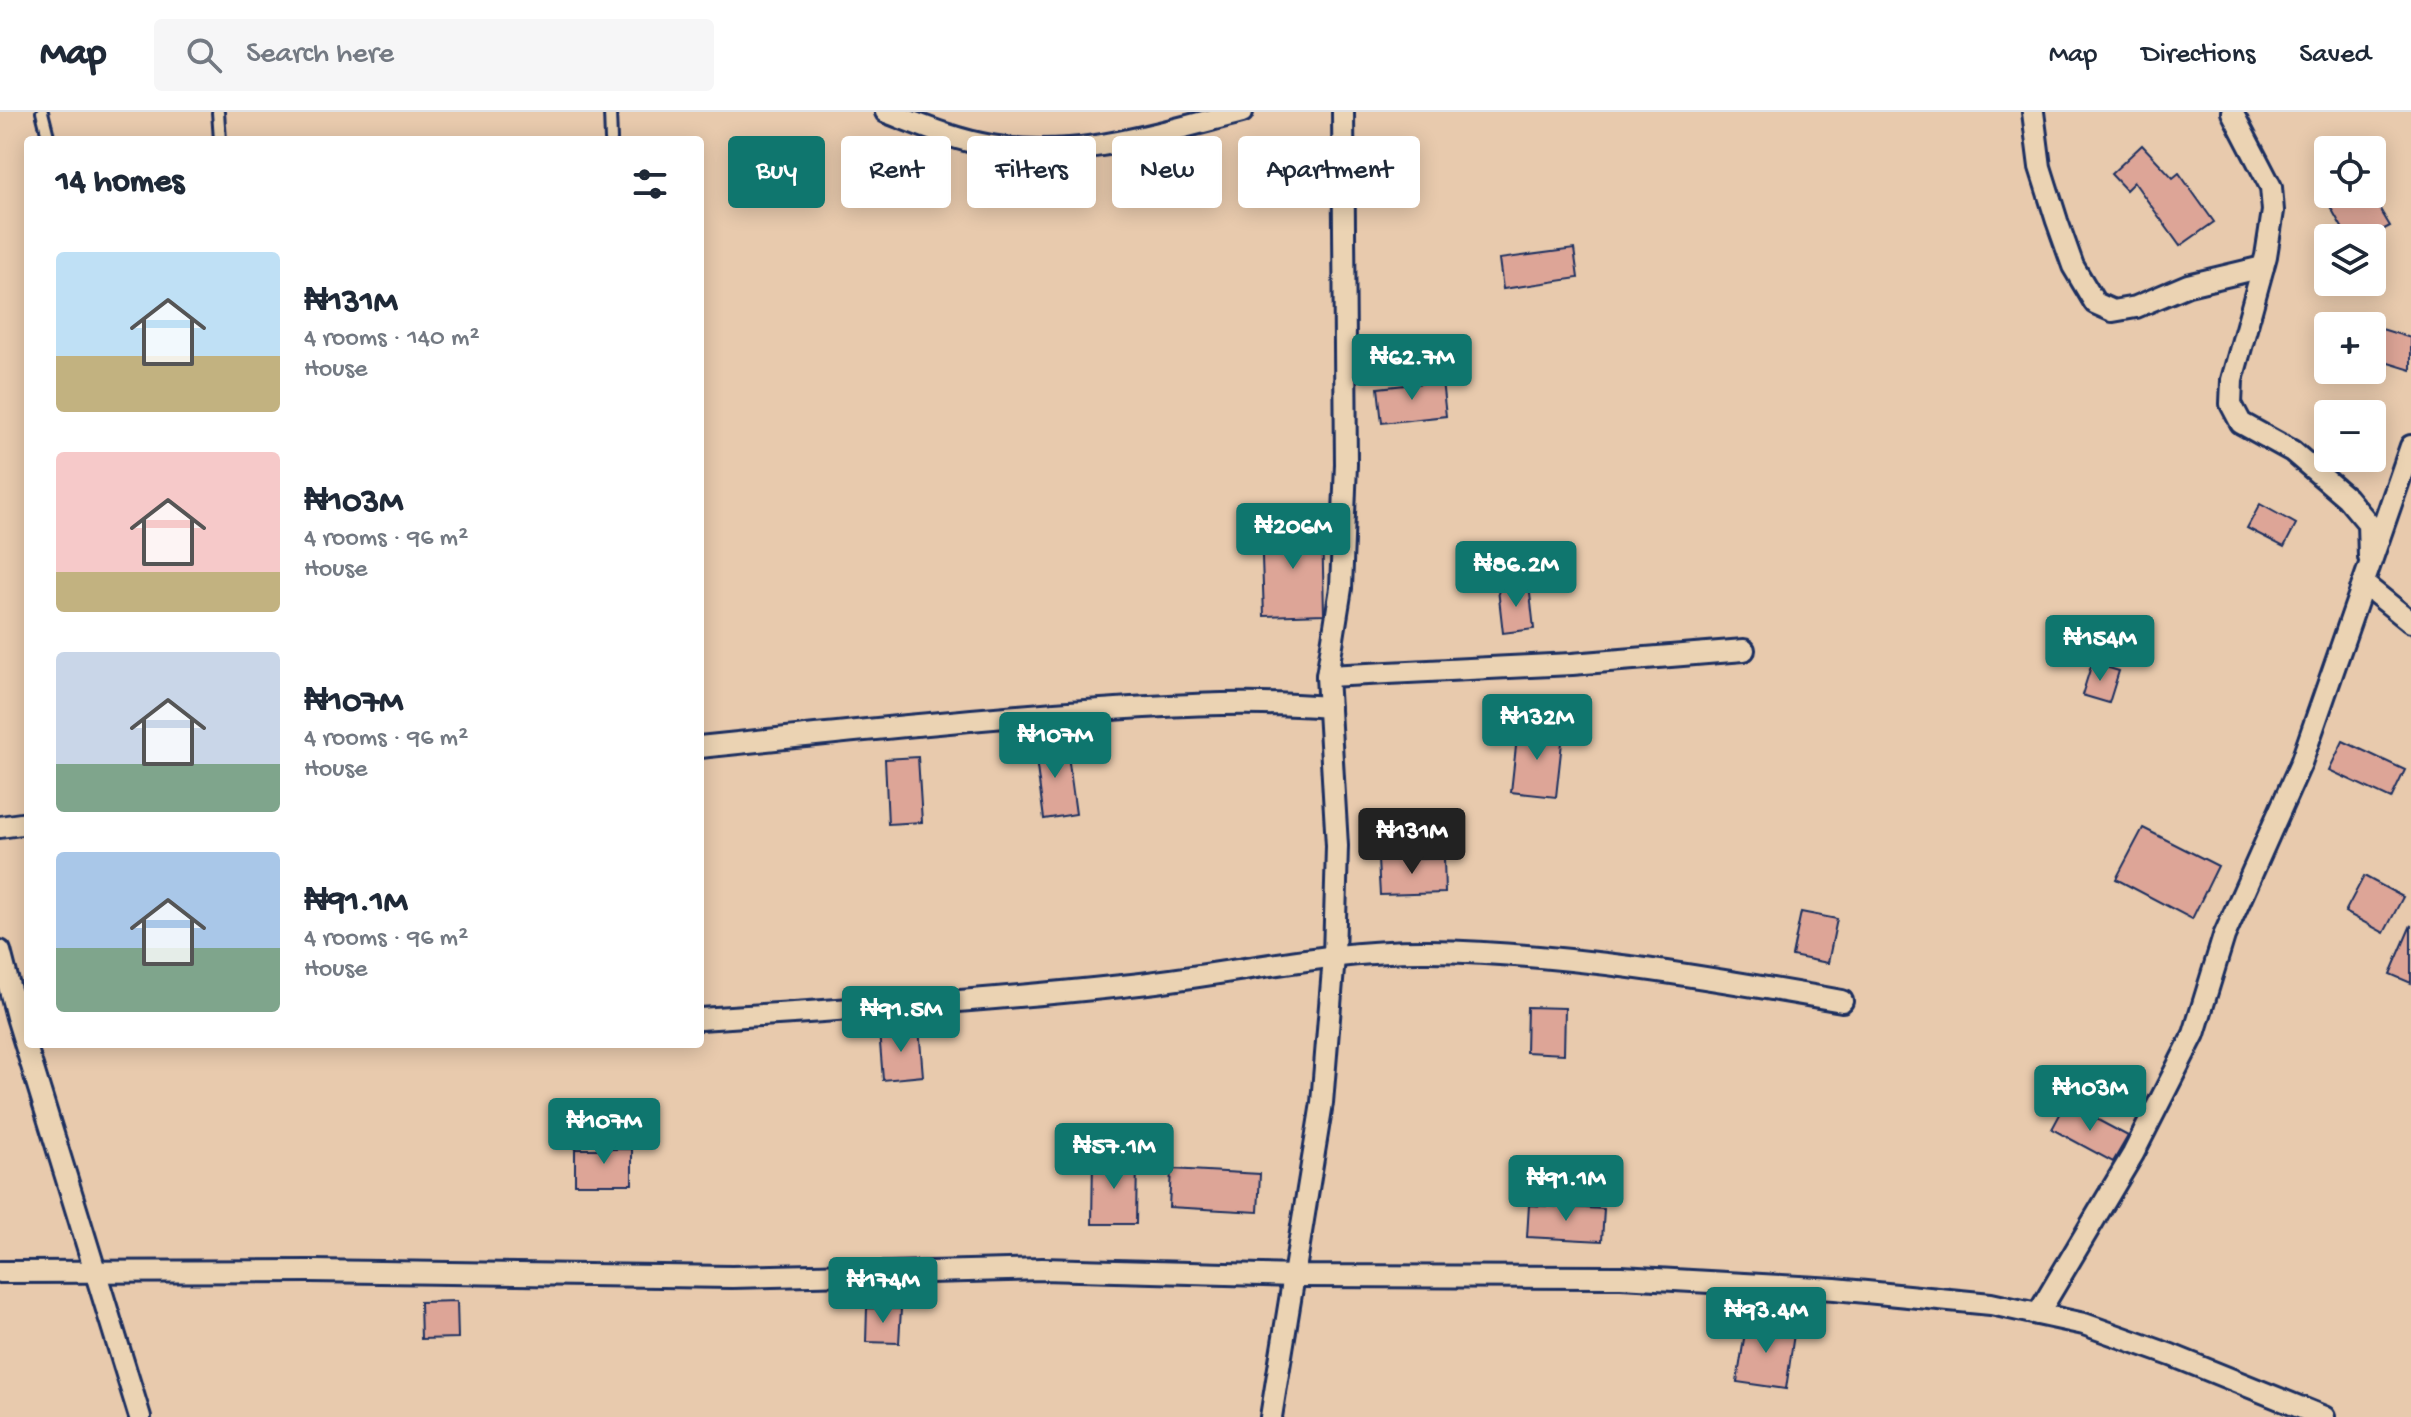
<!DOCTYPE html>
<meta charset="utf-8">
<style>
:root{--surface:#fff;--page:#f6f6f7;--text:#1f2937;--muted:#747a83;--line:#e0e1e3;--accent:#0f766e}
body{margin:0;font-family:"Gochi Hand",sans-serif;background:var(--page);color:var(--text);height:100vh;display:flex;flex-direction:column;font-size:30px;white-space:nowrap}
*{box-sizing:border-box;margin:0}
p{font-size:26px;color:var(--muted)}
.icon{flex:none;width:44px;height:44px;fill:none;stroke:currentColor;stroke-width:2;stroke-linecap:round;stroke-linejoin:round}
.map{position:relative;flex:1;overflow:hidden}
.drawer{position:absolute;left:24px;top:24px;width:680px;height:912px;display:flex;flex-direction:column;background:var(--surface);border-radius:8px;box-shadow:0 4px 20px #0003}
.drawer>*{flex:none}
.hud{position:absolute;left:728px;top:24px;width:760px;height:72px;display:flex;gap:16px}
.controls{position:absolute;left:2314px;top:24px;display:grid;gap:16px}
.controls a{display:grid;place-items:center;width:72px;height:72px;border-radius:8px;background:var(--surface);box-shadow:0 4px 20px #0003;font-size:40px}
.price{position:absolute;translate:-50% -68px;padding:0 18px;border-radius:8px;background:var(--accent);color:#fff;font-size:26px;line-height:52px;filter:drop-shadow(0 2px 4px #0008)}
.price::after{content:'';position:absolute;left:50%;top:48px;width:24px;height:18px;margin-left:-12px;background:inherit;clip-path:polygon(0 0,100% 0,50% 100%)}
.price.on{background:#222;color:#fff}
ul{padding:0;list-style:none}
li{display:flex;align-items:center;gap:24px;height:200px;padding:0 32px}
li span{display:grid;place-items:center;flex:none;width:224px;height:160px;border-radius:8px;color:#555}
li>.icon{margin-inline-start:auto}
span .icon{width:96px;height:96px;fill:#fffc;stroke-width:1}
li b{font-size:34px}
h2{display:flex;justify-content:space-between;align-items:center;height:96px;padding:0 32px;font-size:34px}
.tag{padding:0 28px;border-radius:8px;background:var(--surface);box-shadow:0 4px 20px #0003;font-size:28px;line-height:72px}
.tag.on{background:var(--accent);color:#fff}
header{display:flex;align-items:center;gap:48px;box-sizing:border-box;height:112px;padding:0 40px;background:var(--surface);border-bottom:2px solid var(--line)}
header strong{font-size:38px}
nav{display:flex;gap:44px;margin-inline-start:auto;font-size:28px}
.search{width:560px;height:72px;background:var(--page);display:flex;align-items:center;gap:20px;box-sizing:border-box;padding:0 28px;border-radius:8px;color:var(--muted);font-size:30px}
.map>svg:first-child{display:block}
.building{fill:#dda597;stroke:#1b2f5e;stroke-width:2}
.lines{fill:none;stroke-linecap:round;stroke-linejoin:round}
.service-casing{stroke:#1b2f5e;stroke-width:16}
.minor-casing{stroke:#1b2f5e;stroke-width:26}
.service{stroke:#ebd3b3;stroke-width:10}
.minor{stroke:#ebd3b3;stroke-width:20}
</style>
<header>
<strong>Map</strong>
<div class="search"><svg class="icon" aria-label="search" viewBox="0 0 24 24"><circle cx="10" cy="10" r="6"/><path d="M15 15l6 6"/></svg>Search here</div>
<nav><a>Map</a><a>Directions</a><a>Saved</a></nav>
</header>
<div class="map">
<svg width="2411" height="1305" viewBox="0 0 2411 1305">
<rect width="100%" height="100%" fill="#e8caad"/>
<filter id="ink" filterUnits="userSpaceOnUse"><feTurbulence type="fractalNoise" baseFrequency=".0125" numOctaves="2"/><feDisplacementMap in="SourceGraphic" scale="16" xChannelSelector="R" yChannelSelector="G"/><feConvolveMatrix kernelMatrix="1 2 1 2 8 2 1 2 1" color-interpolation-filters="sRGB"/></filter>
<g filter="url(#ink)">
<g class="building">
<polygon points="2142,33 2173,66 2179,61 2214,110 2180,134 2134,70 2126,78 2111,62"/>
<polygon points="2323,82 2371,82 2390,114 2367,126 2348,126"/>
<polygon points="1574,137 1578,166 1503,177 1499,147"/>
<polygon points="2372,214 2411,226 2411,258 2372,246"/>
<polygon points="1442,269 1446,304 1382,311 1378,276"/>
<polygon points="2260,392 2296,412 2284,435 2247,416"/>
<polygon points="1322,413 1324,502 1264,504 1261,416"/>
<polygon points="1529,473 1534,517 1503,521 1498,477"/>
<polygon points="2092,551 2119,559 2109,591 2082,583"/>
<polygon points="1518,616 1563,621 1556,685 1511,680"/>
<polygon points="1066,629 1076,702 1044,707 1034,633"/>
<polygon points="2343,629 2405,658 2391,687 2329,658"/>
<polygon points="918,645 922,710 888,712 885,647"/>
<polygon points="2143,716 2218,754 2192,807 2116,767"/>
<polygon points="1444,746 1445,781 1380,783 1378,748"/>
<polygon points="2364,764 2403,785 2384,821 2345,800"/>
<polygon points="1801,800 1837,807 1828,851 1792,844"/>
<polygon points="2411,813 2411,871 2390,862"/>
<polygon points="1527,895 1565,896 1564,942 1526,940"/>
<polygon points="919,916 923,964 883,968 879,919"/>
<polygon points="2066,991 2128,1024 2113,1050 2052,1017"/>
<rect x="575" y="1037" width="57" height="35"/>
<polygon points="1093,1046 1137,1046 1136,1112 1092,1112"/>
<polygon points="1171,1057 1260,1062 1258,1100 1169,1095"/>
<polygon points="1529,1093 1604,1097 1602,1129 1527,1125"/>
<polygon points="457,1189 458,1226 421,1227 420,1190"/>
<polygon points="867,1196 901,1197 899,1231 866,1230"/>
<polygon points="1747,1208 1795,1215 1786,1277 1737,1270"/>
</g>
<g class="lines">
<defs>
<g id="service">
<polyline points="42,0 49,28"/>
<polyline points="218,0 220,28"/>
<polyline points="610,0 611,28"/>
</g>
<g id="minor">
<path d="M886 0C920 13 955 28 992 34 1076 49 1162 20 1242 0"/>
<polyline points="2033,0 2040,55 2057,109 2073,154 2095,191 2113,199 2136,195 2188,173 2263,155"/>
<polyline points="2232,0 2271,75 2273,99 2266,144 2232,268 2231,292 2241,311 2292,339 2347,386 2368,411 2369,445"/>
<polyline points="2364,472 2411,510"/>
<polyline points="1327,564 1572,552 1744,538"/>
<path d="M700 635C823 622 945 609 1069 600 1155 594 1242 588 1329 595"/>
<polyline points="0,715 28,711"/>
<polyline points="0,839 17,905 140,1305"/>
<path d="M700 907C841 898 982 889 1122 874 1224 864 1325 838 1428 839 1567 841 1705 865 1842 889"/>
<polyline points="0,1160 311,1159 732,1165 1042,1157 1295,1164 1621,1165 1835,1177 1991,1192 2084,1212 2171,1243 2324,1305"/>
<polyline points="2038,1202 2133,1042 2194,922 2224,824 2301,651 2411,334"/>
<polyline points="1271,1305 1322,991 1334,845 1337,734 1327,564 1341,476 1346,352 1343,0"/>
</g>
</defs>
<use href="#service" class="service-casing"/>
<use href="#minor" class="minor-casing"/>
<use href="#service" class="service"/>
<use href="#minor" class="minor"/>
</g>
</g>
</svg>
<div class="controls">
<a><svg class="icon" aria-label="locate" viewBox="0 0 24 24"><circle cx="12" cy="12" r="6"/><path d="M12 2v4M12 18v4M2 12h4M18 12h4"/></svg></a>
<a><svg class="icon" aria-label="layers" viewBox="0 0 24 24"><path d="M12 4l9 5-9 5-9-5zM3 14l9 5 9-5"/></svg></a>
<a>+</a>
<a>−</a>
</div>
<b class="price" style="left:1412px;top:290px">₦62.7M</b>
<b class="price" style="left:1293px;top:459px">₦206M</b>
<b class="price" style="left:1516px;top:497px">₦86.2M</b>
<b class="price" style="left:2100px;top:571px">₦154M</b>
<b class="price" style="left:1537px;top:650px">₦132M</b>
<b class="price" style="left:1055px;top:668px">₦107M</b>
<b class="price on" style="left:1412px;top:764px">₦131M</b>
<b class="price" style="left:901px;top:942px">₦91.5M</b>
<b class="price" style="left:2090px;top:1021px">₦103M</b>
<b class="price" style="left:604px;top:1054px">₦107M</b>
<b class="price" style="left:1114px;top:1079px">₦57.1M</b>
<b class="price" style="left:1566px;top:1111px">₦91.1M</b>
<b class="price" style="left:883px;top:1213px">₦174M</b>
<b class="price" style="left:1766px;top:1243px">₦93.4M</b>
<div class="hud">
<a class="tag on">Buy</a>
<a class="tag">Rent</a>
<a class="tag">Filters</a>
<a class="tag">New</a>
<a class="tag">Apartment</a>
</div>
<section class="drawer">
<h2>14 homes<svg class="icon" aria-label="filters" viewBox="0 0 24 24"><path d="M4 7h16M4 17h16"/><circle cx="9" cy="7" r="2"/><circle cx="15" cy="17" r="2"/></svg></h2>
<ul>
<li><span style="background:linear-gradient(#bfe0f5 65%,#c2b280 0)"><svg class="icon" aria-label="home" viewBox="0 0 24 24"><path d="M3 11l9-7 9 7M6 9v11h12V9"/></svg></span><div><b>₦131M</b><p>4 rooms · 140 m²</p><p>House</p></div></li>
<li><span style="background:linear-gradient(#f6c9c9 75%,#c2b280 0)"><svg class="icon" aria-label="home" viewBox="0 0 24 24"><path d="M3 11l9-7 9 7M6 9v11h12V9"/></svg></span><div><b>₦103M</b><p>4 rooms · 96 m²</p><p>House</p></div></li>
<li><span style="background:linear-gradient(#c9d6e8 70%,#7fa58c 0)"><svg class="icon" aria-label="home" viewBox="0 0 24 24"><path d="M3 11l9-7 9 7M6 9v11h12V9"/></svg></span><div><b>₦107M</b><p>4 rooms · 96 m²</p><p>House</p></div></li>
<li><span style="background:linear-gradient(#a9c7e8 60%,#7fa58c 0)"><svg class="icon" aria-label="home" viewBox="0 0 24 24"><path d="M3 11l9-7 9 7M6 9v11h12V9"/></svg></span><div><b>₦91.1M</b><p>4 rooms · 96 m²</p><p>House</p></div></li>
</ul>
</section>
</div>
